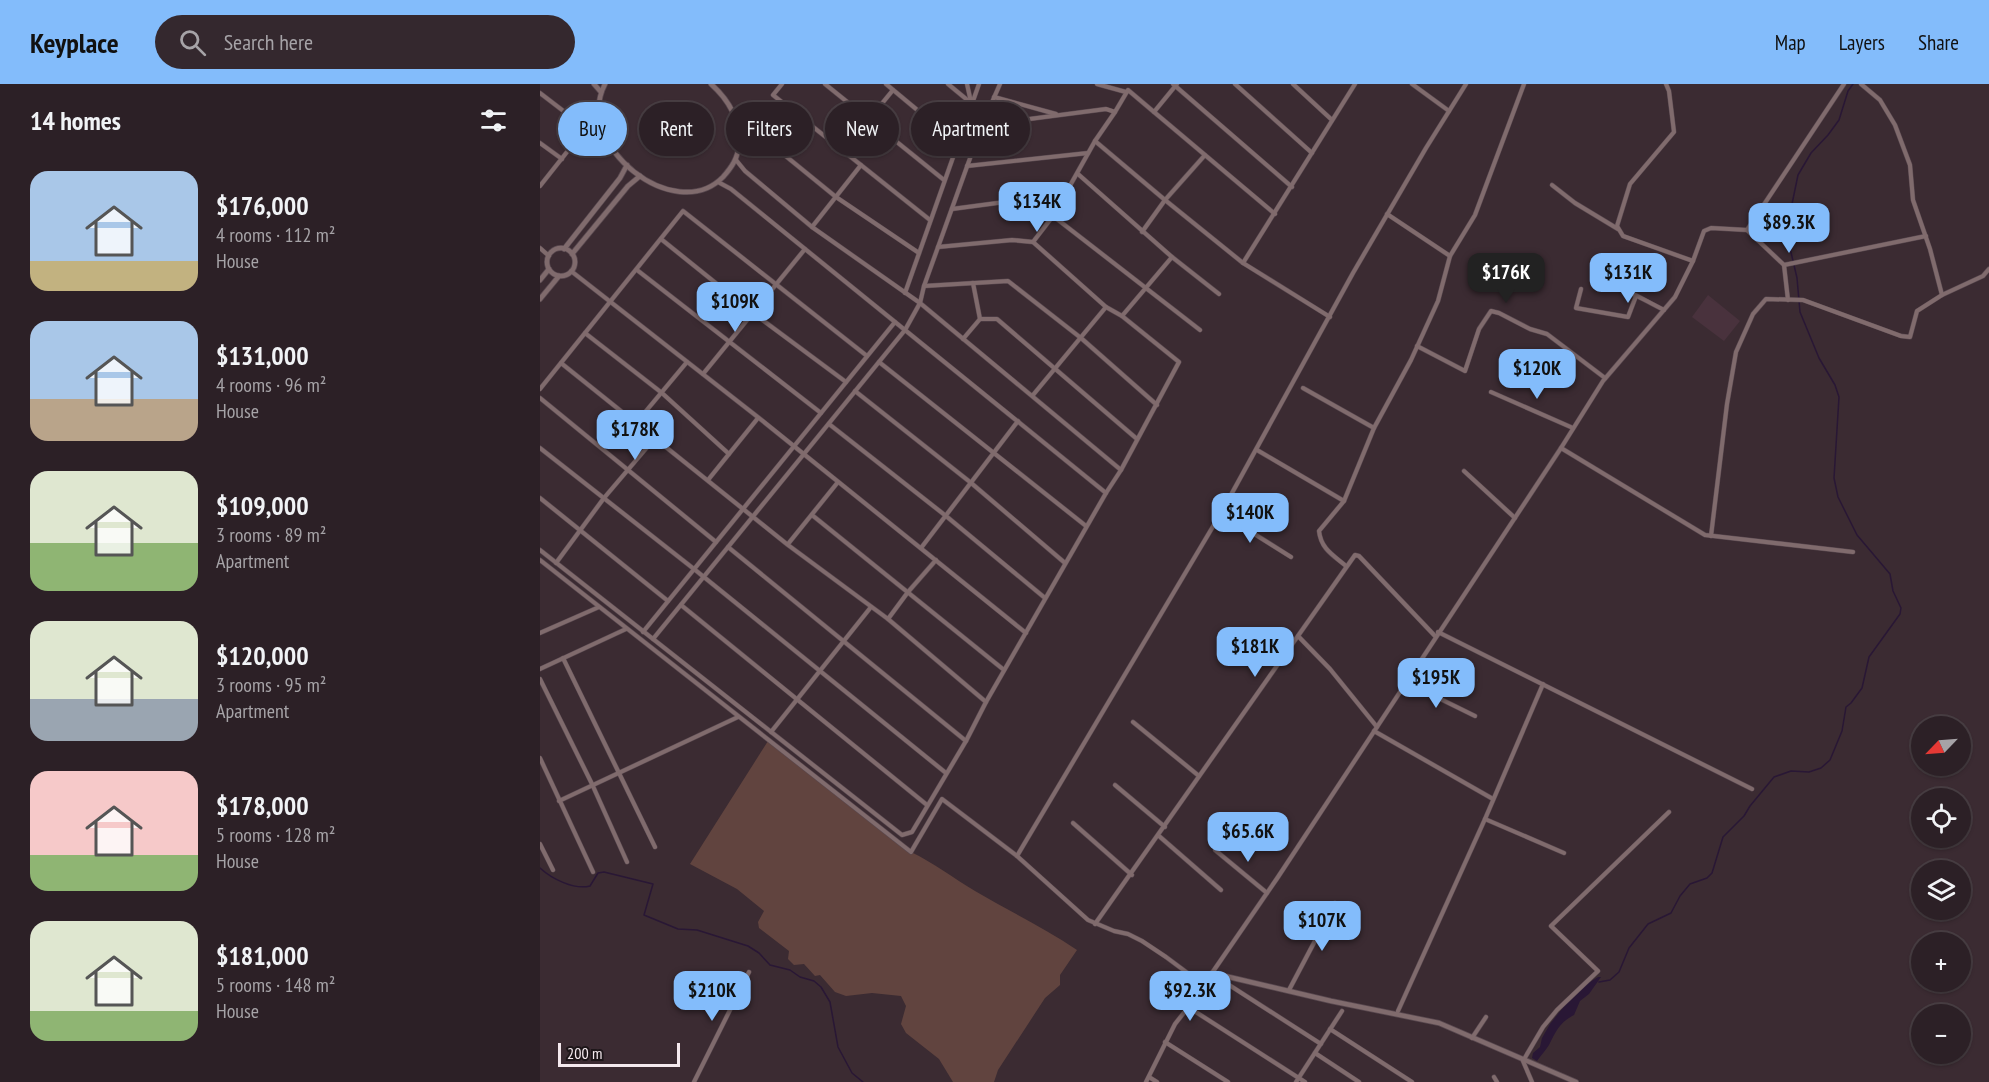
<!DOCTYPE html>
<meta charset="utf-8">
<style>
:root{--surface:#2c2026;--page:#34282e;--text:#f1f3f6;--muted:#a6a3a7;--line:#483e43;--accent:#83bcfb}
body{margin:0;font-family:"PT Sans Narrow",sans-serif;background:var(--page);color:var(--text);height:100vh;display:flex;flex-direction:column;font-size:22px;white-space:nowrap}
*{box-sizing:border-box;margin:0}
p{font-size:20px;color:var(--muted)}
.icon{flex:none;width:33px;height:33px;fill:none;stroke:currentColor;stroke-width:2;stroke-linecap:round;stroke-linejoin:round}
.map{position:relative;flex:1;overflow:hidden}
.sheet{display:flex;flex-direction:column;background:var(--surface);width:540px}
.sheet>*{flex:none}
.guide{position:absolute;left:18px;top:18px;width:570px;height:54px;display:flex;gap:12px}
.needle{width:39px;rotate:245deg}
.fabs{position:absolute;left:1371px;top:632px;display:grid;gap:12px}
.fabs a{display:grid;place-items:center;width:60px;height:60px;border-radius:50%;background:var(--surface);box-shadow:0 2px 4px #0004,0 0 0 2px var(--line);font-size:30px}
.scale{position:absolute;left:18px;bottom:15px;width:122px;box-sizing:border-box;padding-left:6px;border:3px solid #f4e9ee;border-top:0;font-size:16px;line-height:21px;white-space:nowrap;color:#f4e9ee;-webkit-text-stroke:4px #1d1619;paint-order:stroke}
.price{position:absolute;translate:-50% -51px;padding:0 14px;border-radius:12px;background:var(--accent);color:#111;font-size:20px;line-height:39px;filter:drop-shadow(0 2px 3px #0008)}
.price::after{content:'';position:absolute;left:50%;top:36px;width:18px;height:14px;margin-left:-9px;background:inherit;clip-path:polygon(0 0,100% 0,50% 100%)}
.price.selected{background:#222;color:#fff}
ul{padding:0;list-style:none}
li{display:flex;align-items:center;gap:18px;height:150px;padding:0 30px}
li span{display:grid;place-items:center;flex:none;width:168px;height:120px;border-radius:18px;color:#555}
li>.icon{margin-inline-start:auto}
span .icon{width:72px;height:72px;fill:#fffc;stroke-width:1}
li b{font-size:26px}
h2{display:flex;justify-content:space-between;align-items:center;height:72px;padding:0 30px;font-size:26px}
.pill{padding:0 21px;border-radius:27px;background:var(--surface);box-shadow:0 2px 4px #0004,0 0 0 2px var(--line);font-size:21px;line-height:54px}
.pill.selected{background:var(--accent);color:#111}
header{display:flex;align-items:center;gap:36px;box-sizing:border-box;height:84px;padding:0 30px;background:var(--accent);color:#111}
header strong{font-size:28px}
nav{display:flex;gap:33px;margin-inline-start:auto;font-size:21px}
.search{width:420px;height:54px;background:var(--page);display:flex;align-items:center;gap:15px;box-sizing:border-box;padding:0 21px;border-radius:33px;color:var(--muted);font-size:22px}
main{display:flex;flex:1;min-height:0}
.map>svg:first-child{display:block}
.built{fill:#49323d}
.green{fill:#61443f}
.water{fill:#291735}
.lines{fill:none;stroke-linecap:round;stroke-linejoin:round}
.stream{stroke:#291735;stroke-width:1.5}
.minor-casing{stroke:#594950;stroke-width:5}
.tertiary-casing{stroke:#594950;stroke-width:6}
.minor{stroke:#806b6d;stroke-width:4}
.tertiary{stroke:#806b6d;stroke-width:4.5}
</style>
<header>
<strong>Keyplace</strong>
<div class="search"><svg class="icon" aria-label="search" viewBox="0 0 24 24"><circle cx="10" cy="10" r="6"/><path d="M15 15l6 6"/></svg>Search here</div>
<nav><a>Map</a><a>Layers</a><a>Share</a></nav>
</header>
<main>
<section class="sheet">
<h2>14 homes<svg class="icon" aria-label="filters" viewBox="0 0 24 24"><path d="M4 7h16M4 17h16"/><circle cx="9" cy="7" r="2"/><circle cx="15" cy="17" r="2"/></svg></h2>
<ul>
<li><span style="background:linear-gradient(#a9c7e8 75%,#c2b280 0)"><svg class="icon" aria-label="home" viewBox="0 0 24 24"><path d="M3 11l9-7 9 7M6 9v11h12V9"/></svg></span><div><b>$176,000</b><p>4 rooms · 112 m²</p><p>House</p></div></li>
<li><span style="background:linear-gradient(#a9c7e8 65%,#b9a48a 0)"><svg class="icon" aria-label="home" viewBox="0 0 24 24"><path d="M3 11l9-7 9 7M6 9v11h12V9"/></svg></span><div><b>$131,000</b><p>4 rooms · 96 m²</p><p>House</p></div></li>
<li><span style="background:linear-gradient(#dfe7d0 60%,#8fb573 0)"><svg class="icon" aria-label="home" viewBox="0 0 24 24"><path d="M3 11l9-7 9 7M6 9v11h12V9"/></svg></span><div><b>$109,000</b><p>3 rooms · 89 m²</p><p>Apartment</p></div></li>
<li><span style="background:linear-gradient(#dfe7d0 65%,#9aa5b1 0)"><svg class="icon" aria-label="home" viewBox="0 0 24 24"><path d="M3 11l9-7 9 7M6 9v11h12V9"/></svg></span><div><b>$120,000</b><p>3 rooms · 95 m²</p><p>Apartment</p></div></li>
<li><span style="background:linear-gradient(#f6c9c9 70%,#8fb573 0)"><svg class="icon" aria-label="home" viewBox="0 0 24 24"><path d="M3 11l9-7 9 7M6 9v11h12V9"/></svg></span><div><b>$178,000</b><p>5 rooms · 128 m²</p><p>House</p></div></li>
<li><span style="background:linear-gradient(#dfe7d0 75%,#8fb573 0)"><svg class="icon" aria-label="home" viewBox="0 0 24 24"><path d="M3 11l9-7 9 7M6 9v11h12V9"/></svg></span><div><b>$181,000</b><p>5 rooms · 148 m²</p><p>House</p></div></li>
</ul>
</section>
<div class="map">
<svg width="1449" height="998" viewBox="0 0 1449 998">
<rect width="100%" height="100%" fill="#3b2b32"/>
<polygon class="built" points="1168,211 1200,237 1184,257 1152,233"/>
<path class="green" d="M228 657 371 768C394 779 413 794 435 807 469 827 504 844 537 866L520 891V901L505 914 458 986 454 998H413L399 975 366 949 361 940 366 922 361 912 332 909 306 912 295 908 280 891 275 892 264 880 254 881 248 875 249 867 219 844 218 838 224 827 197 805 150 780Z"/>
<path class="water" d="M1058 893H1061L1049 910 1040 917 1034 931C1020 938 1016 947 1009 961 1006 966 1001 971 997 977L992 974 993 969 1000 963 1002 954 1010 940 1021 926 1042 903Z"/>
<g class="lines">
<g class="stream">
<path d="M0 784C12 795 34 806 50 802L58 789 64 788 113 800 104 831 138 845 157 846 208 862 219 869 230 881 250 886 260 893 274 897 281 903 290 918 298 963 312 989 323 998"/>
<polyline points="1059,898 1070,896 1079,888 1089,864 1108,840 1131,829 1140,812 1150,800 1167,794 1172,789 1183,753 1204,732 1210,722 1234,693 1251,687 1269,688 1281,684 1290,676 1302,647 1306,623 1311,619 1322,604 1329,573 1360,530 1361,524 1353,507 1350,490 1317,451 1298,413 1294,394 1299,313 1295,301 1279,274 1260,228 1257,194 1250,164 1253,145 1252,120 1258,91 1271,69 1288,51 1299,36 1308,7 1313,0"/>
</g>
<defs>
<g id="minor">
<polyline points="242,0 233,11 390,136"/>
<polyline points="285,0 404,96"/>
<polyline points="346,0 417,59"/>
<polyline points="408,0 431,19"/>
<polyline points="427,0 431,18"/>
<polyline points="557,0 586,8"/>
<polyline points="633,0 752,103"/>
<polyline points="695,0 772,69"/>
<polyline points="753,0 792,36"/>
<polyline points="872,0 909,27"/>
<polyline points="1321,0 1340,16 1355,41 1370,81 1373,116 1390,165 1402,211"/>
<polyline points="0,9 43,42 42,49 0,102"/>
<polyline points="454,13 516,30"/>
<polyline points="575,28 555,57 625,116 703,179 790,233"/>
<polyline points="614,28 735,130"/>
<polyline points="443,41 566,25 575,28 588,6 614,28 637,0"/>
<polyline points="210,43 296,113 379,169"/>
<polyline points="0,59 22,75"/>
<polyline points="303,67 353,6"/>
<polyline points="196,76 205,87 272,143 380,219 581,386"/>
<polyline points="427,82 548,69"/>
<polyline points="538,90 632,173 679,210"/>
<polyline points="178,98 191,105 566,409"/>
<polyline points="1012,101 1035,119 1078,145"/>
<polyline points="412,125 525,110"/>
<polyline points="847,130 910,172"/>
<polyline points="513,132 660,246"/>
<polyline points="272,143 321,81"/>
<polyline points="1207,146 1244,181 1248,216"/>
<polyline points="602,148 625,116 665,71"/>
<polyline points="121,155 213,229 306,298"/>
<polyline points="493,158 513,132 555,57"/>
<polyline points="398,163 472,156 493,158 566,223"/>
<polyline points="0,164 9,172"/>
<polyline points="1153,177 1164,147 1171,144 1207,146 1304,0"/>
<polyline points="703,179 815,0"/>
<polyline points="1244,181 1386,152"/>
<polyline points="97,186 281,329"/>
<polyline points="31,187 219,334 486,549"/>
<path d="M1060 196C1083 203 1102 215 1124 226"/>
<polyline points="433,199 440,235"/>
<polyline points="384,202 468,197 541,254 617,321"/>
<polyline points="1041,205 1036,224 1088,233 1096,212"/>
<polyline points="365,209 439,0"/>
<polyline points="45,249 122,309 189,370"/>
<polyline points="423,255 440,235 457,235 597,355"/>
<polyline points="877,262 925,287 939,245 951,227 959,229 990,245 1007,250 1065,294"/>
<polyline points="339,278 546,442"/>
<polyline points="21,279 248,461 348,535 446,618"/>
<polyline points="163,290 265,165"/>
<polyline points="763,304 834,344"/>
<polyline points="0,305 143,127 327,272"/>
<polyline points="315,307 430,398 525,479"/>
<polyline points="951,308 1033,344"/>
<polyline points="493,311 566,223 582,232 632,173"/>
<polyline points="0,314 176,458"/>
<polyline points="96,339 147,278"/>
<polyline points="289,340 406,432 505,514"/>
<polyline points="0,364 154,485 406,689"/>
<polyline points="1021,364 1165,451 1313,468"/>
<polyline points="717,366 804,417"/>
<polyline points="924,387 975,434"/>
<polyline points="168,396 218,334"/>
<polyline points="0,414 128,517"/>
<polyline points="681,429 751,473"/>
<polyline points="272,431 464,586"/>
<polyline points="1171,452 1187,320 1196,268 1213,230 1226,215 1263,216 1361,252 1370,253 1377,227 1402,211 1443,192 1449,185"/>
<polyline points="248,460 298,398"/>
<polyline points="188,463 426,657"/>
<polyline points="381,464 478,337"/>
<polyline points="0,466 362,751 372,748 426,657 446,618 566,409 581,386 639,278 582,232"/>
<polyline points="0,476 371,768 402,715 477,772 548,836 574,847 588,850 602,857 626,873 665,902"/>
<polyline points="16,479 64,414 115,354"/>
<path d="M806 482C793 471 781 465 779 447L804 417 834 344 871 276 898 217 910 172 935 131 984 0"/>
<polyline points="141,521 387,721"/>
<polyline points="348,535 368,508 396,476"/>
<polyline points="103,548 355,238"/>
<polyline points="898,548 1212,705"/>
<polyline points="0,549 59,523"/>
<polyline points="758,552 790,585 837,643"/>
<polyline points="113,555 365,246 380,219 384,202 442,41 460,0"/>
<polyline points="23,574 115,763"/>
<polyline points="0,585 86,545"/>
<polyline points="0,595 52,700 87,778"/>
<polyline points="866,598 935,632"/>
<polyline points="593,638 659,692"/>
<polyline points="834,647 953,715"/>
<polyline points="231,648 331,523"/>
<polyline points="0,674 53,788"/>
<polyline points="575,701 625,743"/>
<polyline points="19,717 198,633"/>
<polyline points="945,735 1024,769"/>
<polyline points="533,739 592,791"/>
<polyline points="619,752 681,806"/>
<polyline points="0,760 13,786"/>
<polyline points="675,766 727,809"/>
<polyline points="477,772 681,429 813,189 886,64 926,0"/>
<polyline points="555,840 815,471 819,472 895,552"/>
<polyline points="672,890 781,960"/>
<polyline points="749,906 795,819"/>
<polyline points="648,923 765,998"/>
<polyline points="858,927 945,735 1003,600"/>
<polyline points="790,945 872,998"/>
<polyline points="932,954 946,933"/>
<polyline points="625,958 688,998"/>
<polyline points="775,969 819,998"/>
<polyline points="609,993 617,998"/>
<polyline points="954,993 957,998"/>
<polyline points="154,998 209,888"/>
<polyline points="606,998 635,940 665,902 672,889 738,793 1021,364 1063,297 1135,213 1153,177 1083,152 1077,142 1090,100 1134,48 1129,7 1126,0"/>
<polyline points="756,998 802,927"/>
<polyline points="992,998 983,977 1003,943 1017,926 1058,887 1011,842 1129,728"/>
</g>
<g id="tertiary">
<polyline points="54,0 61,8"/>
<path d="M65 0C33 61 135 142 183 93 192 83 198 74 199 60 200 36 189 16 171 0"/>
<circle cx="21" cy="178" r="14"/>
<polyline points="24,165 80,94 87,81"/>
<polyline points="32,170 88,102 100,92"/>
<polyline points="0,196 9,185"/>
<polyline points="0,215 19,192"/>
<polyline points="672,889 791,917 899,939 1036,998"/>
</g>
</defs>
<use href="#minor" class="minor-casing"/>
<use href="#tertiary" class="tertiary-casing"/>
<use href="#minor" class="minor"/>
<use href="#tertiary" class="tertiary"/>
</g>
</svg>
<div class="fabs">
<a><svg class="needle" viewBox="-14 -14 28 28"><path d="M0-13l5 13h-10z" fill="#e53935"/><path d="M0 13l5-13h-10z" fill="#a6a3a7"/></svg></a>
<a><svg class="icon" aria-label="locate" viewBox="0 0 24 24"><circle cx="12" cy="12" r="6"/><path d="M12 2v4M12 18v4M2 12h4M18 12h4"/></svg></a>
<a><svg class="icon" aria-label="layers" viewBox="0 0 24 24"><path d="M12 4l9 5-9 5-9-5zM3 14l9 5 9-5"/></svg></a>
<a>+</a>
<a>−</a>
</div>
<div class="scale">200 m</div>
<b class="price" style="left:497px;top:149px">$134K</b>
<b class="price" style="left:1249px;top:170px">$89.3K</b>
<b class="price selected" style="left:966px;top:220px">$176K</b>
<b class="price" style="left:1088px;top:220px">$131K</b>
<b class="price" style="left:195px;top:249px">$109K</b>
<b class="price" style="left:997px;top:316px">$120K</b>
<b class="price" style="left:95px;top:377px">$178K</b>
<b class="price" style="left:710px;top:460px">$140K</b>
<b class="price" style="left:715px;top:594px">$181K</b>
<b class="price" style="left:896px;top:625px">$195K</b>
<b class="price" style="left:708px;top:779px">$65.6K</b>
<b class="price" style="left:782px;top:868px">$107K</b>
<b class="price" style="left:172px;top:938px">$210K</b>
<b class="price" style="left:650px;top:938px">$92.3K</b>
<div class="guide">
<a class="pill selected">Buy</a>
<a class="pill">Rent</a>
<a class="pill">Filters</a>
<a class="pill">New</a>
<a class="pill">Apartment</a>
</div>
</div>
</main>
